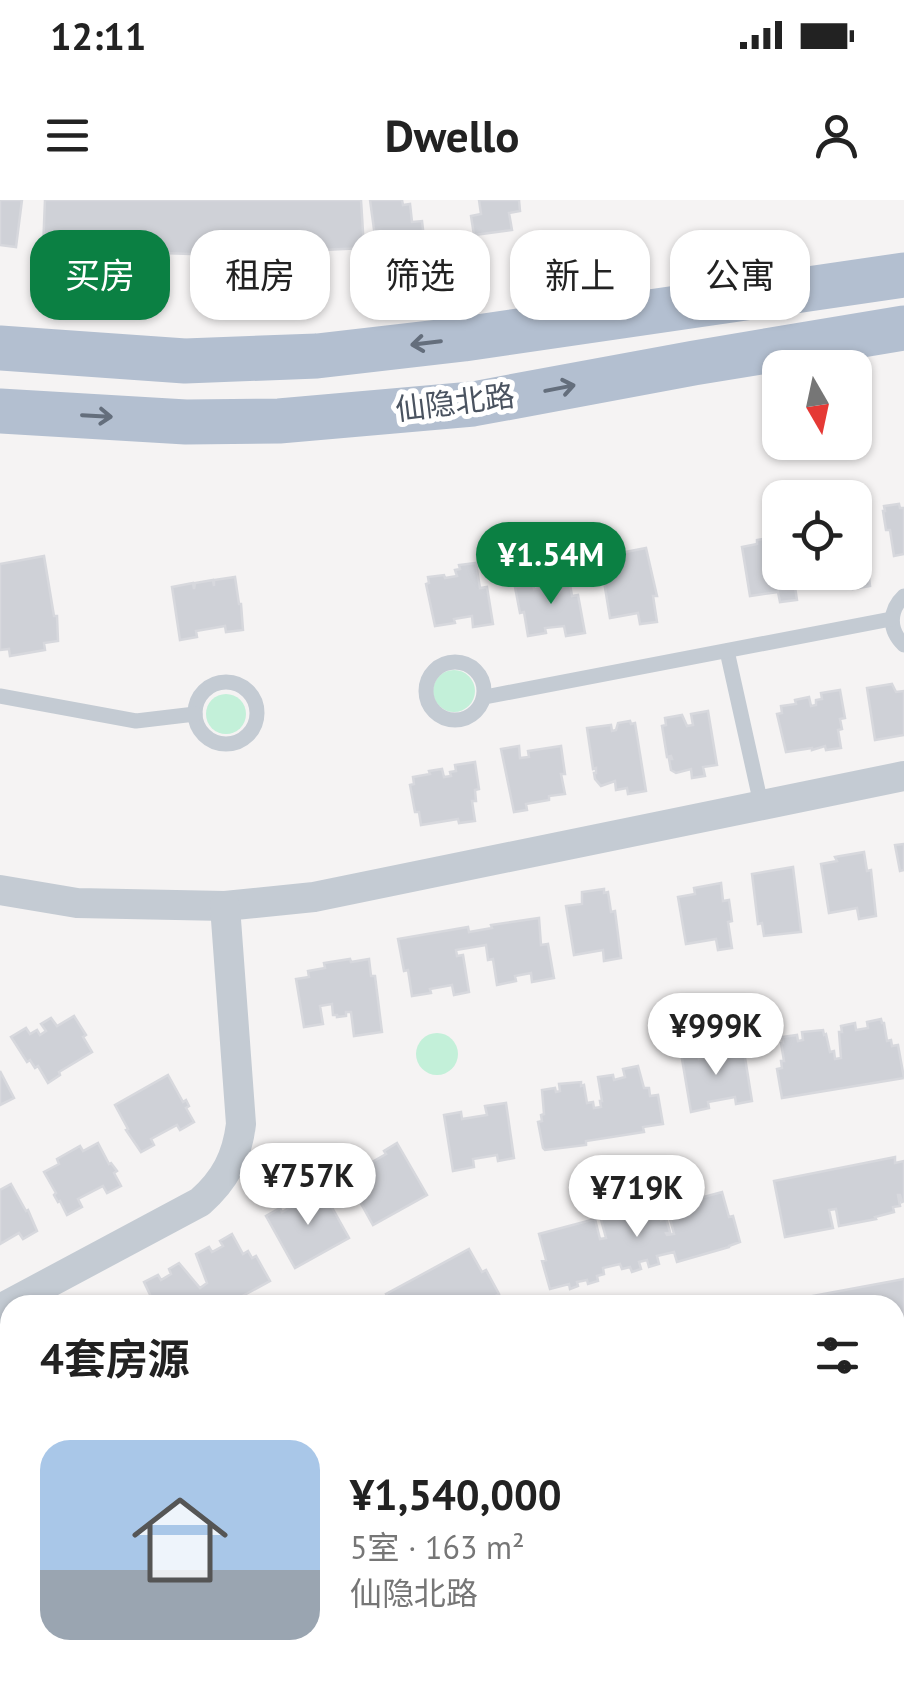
<!DOCTYPE html>
<html lang="zh">
<meta charset="utf-8">
<style>
:root{--surface:#fff;--page:#f2f2f2;--text:#222;--muted:#767676;--accent:#0b8043}
body{margin:0;font-family:"PT Sans","Noto Sans SC",sans-serif;background:var(--page);color:var(--text);height:100vh;display:flex;flex-direction:column;font-size:38px;white-space:nowrap}
*{box-sizing:border-box;margin:0}
p{font-size:32px;color:var(--muted)}
.icon{flex:none;width:55px;height:55px;fill:none;stroke:currentColor;stroke-width:2;stroke-linecap:round;stroke-linejoin:round}
.map{position:relative;flex:1;overflow:hidden}
.panel{position:absolute;left:0px;top:1095px;width:905px;height:390px;display:flex;flex-direction:column;background:var(--surface);border-radius:30px 30px 0 0;box-shadow:0 2px 8px #0004}
.panel>*{flex:none}
.hud{position:absolute;left:30px;top:30px;width:845px;height:90px;display:flex;gap:20px}
.needle{width:65px;rotate:171deg}
.fabs{position:absolute;left:762px;top:150px;display:grid;gap:20px}
.fabs a{display:grid;place-items:center;width:110px;height:110px;border-radius:20px;background:var(--surface);box-shadow:0 2px 8px #0004;font-size:50px}
.price{position:absolute;translate:-50% -85px;padding:0 22px;border-radius:35px;background:#fff;color:#222;font-size:32px;line-height:65px;filter:drop-shadow(0 2px 5px #0008)}
.price::after{content:'';position:absolute;left:50%;top:60px;width:30px;height:22px;margin-left:-15px;background:inherit;clip-path:polygon(0 0,100% 0,50% 100%)}
.price.current{background:var(--accent);color:#fff}
ul{padding:0;list-style:none}
li{display:flex;align-items:center;gap:30px;height:250px;padding:0 40px}
li span{display:grid;place-items:center;flex:none;width:280px;height:200px;border-radius:30px;color:#555}
li>.icon{margin-inline-start:auto}
span .icon{width:120px;height:120px;fill:#fffc;stroke-width:1}
li b{font-size:42px}
h2{display:flex;justify-content:space-between;align-items:center;height:120px;padding:0 40px;font-size:42px}
.pill{padding:0 35px;border-radius:30px;background:var(--surface);box-shadow:0 2px 8px #0004;font-size:35px;line-height:90px}
.pill.current{background:var(--accent);color:#fff}
.status{display:flex;justify-content:space-between;align-items:center;height:70px;padding:0 50px;background:var(--surface);direction:ltr}
.status svg{height:28px;fill:currentColor}
header{display:flex;justify-content:space-between;align-items:center;height:130px;padding:0 40px;background:var(--surface);font-size:45px;font-weight:600}
.map>svg:first-child{display:block}
.green{fill:#c3f0d9}
.building{fill:#cfd1d7;stroke:#d7d8dd;stroke-width:2.5}
.lines{fill:none;stroke-linecap:round;stroke-linejoin:round}
.service{stroke:#c4cbd3;stroke-width:15}
.minor{stroke:#c4cbd3;stroke-width:30}
.primary{stroke:#b3bfd0;stroke-width:45}
.oneway{stroke:#646e7c}
.labels{text-anchor:middle;stroke-width:10;stroke-linejoin:round;paint-order:stroke}
.street-label{font-size:30px;fill:#4a5360;stroke:#fff}
</style>
<div class="status"><b>12:11</b><svg viewBox="0 0 49 12"><path d="M0 12V9h3v3zM5 12V6h3v6zM10 12V3h3v9zM15 12V0h3v12zM26 1h20v11H26zM47 4h2v5h-2z"/></svg></div>
<header><svg class="icon" aria-label="menu" viewBox="0 0 24 24"><path d="M4 6h16M4 12h16M4 18h16"/></svg>Dwello<svg class="icon" aria-label="person" viewBox="0 0 24 24"><circle cx="12" cy="8" r="4"/><path d="M4 21q1-7 8-7t8 7"/></svg></header>
<div class="map">
<svg width="904" height="1485" viewBox="0 0 904 1485">
<rect width="100%" height="100%" fill="#f5f3f3"/>
<g class="green">
<circle cx="454" cy="491" r="21"/>
<circle cx="226" cy="514" r="20"/>
<circle cx="437" cy="854" r="21"/>
</g>
<g class="building">
<polygon points="0,0 22,0 16,47 0,45"/>
<polygon points="45,0 361,0 364,48 220,55 43,49"/>
<polygon points="370,0 402,0 403,5 410,4 412,22 422,21 424,38 376,44"/>
<polygon points="479,0 519,0 520,11 509,13 512,30 474,35 471,16 481,14"/>
<polygon points="899,304 900,308 904,308 904,354 894,356 890,330 886,330 883,311 885,311 884,306"/>
<polygon points="855,316 857,316 860,335 864,334 870,386 853,389 852,378 823,382 822,372 855,372"/>
<polygon points="780,336 780,372 795,372 793,374 797,400 780,402 778,392 750,396 742,347 757,344 757,340"/>
<polygon points="646,348 657,396 653,396 657,422 640,424 638,413 610,418 601,363 617,360 615,354"/>
<polygon points="44,356 54,416 57,416 58,441 44,443 45,450 10,456 9,449 0,450 0,364"/>
<polygon points="476,363 480,388 487,387 493,424 473,427 472,416 454,419 455,423 435,426 426,384 429,383 428,377 444,375 445,378 457,376 455,370 460,369 459,365"/>
<polygon points="568,372 572,396 578,395 585,433 566,436 564,426 545,428 546,433 528,436 524,412 520,413 515,387 533,384 534,389 547,387 546,380 550,379 549,375"/>
<polygon points="235,377 239,404 241,404 243,430 226,432 225,426 196,431 197,437 180,440 172,387 193,383 194,389 195,383 213,380 214,386 214,380"/>
<polygon points="892,484 896,492 904,491 904,535 875,540 867,488"/>
<polygon points="840,490 845,518 840,519 842,529 838,530 841,548 826,550 825,546 812,550 812,548 786,552 777,514 782,513 781,506 796,504 795,500 809,497 811,506 816,505 816,500 822,499 821,493"/>
<polygon points="708,511 717,565 703,567 705,576 692,578 691,569 676,573 671,570 669,559 672,559 671,556 667,557 662,526 666,525 665,518 682,515 687,526 693,525 691,514"/>
<polygon points="630,521 631,524 635,523 646,591 628,594 627,588 616,590 615,581 601,586 595,579 594,573 596,573 596,568 593,569 587,528 611,525 612,531 616,530 618,523"/>
<polygon points="519,546 520,558 529,557 528,551 561,546 565,574 561,574 565,594 549,596 549,600 526,604 527,610 514,612 501,549"/>
<polygon points="475,562 479,589 475,590 476,601 472,601 475,621 459,623 458,619 421,625 419,612 415,612 410,585 414,584 413,577 430,574 429,571 442,569 444,577 451,576 450,572 456,571 455,565"/>
<polygon points="904,644 904,670 900,671 895,645"/>
<polygon points="864,652 867,671 871,670 876,716 859,719 857,708 829,713 821,664 837,661 835,657"/>
<polygon points="793,667 801,732 764,736 762,723 758,724 752,674"/>
<polygon points="721,683 723,701 729,700 732,721 728,722 732,748 718,750 716,739 686,744 678,697 695,694 694,688"/>
<polygon points="604,689 604,693 608,692 611,712 615,711 621,758 604,761 603,750 574,755 566,706 582,704 582,692"/>
<polygon points="539,718 541,745 548,744 554,778 532,782 531,773 515,776 516,781 497,785 493,759 488,760 486,745 456,750 457,756 463,755 469,792 454,795 452,785 430,789 431,793 412,796 408,770 404,771 398,739 468,727 469,732 492,728 491,725"/>
<polygon points="350,759 351,762 369,759 371,776 375,776 382,832 354,836 351,812 346,812 346,816 337,817 337,815 333,815 332,804 320,806 323,824 304,827 296,779 309,777 308,771 325,768 324,763"/>
<polygon points="74,816 86,835 83,837 92,852 59,872 60,875 48,883 38,866 35,868 30,860 27,862 11,837 26,828 30,834 37,830 40,835 46,831 41,824 51,818 57,826"/>
<polygon points="881,819 882,823 884,823 887,841 891,840 892,846 898,845 904,878 782,898 777,869 782,868 781,861 784,861 781,843 783,843 782,837 797,835 798,841 803,840 802,832 823,830 824,835 826,834 830,852 834,851 835,859 841,858 839,832 842,832 841,826 855,823 856,830 868,828 867,822"/>
<polygon points="743,845 752,901 736,904 735,897 708,902 709,908 691,912 681,853 697,851 699,859 727,855 726,848"/>
<polygon points="638,866 644,888 649,888 650,896 658,895 663,924 643,927 644,932 586,941 586,945 545,950 543,948 538,922 542,921 541,915 544,914 542,890 555,888 556,892 560,891 559,884 581,882 581,886 584,885 587,903 593,902 594,908 601,907 600,901 602,901 598,877 613,875 614,880 625,877 623,869"/>
<polygon points="0,871 14,898 0,905"/>
<polygon points="168,875 183,902 186,900 189,906 186,908 194,922 180,930 177,925 151,939 154,945 141,952 126,930 128,929 115,905"/>
<polygon points="506,903 514,958 498,961 497,955 473,959 474,967 453,971 444,915 461,912 462,919 487,915 485,906"/>
<polygon points="98,943 109,964 111,963 117,971 114,973 121,986 107,993 103,986 78,999 82,1007 67,1015 60,1001 58,1002 54,995 56,993 44,972 59,964 57,959 80,946 83,951"/>
<polygon points="397,943 427,995 373,1025 344,973 358,965 360,969 386,954 384,951"/>
<polygon points="895,957 895,963 904,961 904,1001 902,1002 900,995 898,995 900,1006 893,1007 894,1012 875,1017 876,1019 839,1026 836,1009 829,1010 833,1028 785,1037 774,981"/>
<polygon points="11,984 26,1011 28,1010 37,1031 23,1039 19,1033 0,1044 0,990"/>
<polygon points="320,986 349,1038 295,1068 266,1016 280,1008 282,1012 308,997 306,994"/>
<polygon points="722,992 729,1017 733,1016 740,1042 729,1046 729,1047 677,1062 674,1052 657,1056 659,1064 649,1067 647,1060 639,1062 641,1069 632,1072 630,1067 622,1069 620,1064 603,1068 604,1074 597,1076 598,1081 588,1084 587,1080 577,1082 578,1086 570,1089 569,1084 550,1089 542,1061 546,1060 539,1034 595,1019 600,1039 606,1038 600,1016 656,1001 661,1020 666,1018 670,1032 666,1033 667,1035 674,1034 667,1007"/>
<polygon points="232,1034 243,1054 248,1051 252,1058 256,1056 270,1081 226,1105 152,1105 154,1103 144,1082 158,1075 161,1080 171,1074 169,1069 179,1063 200,1088 207,1083 196,1054 209,1047 212,1052 223,1046 220,1041"/>
<polygon points="469,1049 482,1072 486,1070 499,1094 478,1105 392,1105 386,1094"/>
<polygon points="904,1079 904,1133 895,1135 895,1105 804,1105 802,1098"/>
<polygon points="904,1244 904,1280 898,1245"/>
<polygon points="8,1447 10,1475 51,1475 48,1477 52,1485 0,1485 0,1451"/>
<polygon points="361,1475 411,1475 414,1479 421,1475 586,1475 573,1483 570,1478 564,1482 566,1485 519,1485 514,1475 501,1482 503,1485 344,1485"/>
</g>
<g class="lines">
<g class="service">
<path d="M904 396C889 410 888 430 904 445"/>
<polyline points="727,451 761,604"/>
<circle cx="455" cy="491" r="29"/>
<circle cx="226" cy="513" r="31"/>
<polyline points="0,496 136,521 195,514"/>
<polyline points="485,497 891,419"/>
</g>
<g class="minor">
<polyline points="0,690 77,703 225,706 314,697 904,576"/>
<path d="M0 1109 200 1002C225 980 237 957 241 924L225 706"/>
<polyline points="895,1188 904,1186"/>
<polyline points="125,1485 147,1475"/>
</g>
<g class="primary">
<polyline points="0,148 185,161 317,156 464,139 904,75"/>
<polyline points="0,211 186,222 279,221 473,204 694,163 904,128"/>
</g>
</g>
<defs><path id="oneway-shaft" d="M-6 0H5M1.5-3L5.5 0L1.5 3" fill="none" stroke-width="1.6" stroke-linecap="round" stroke-linejoin="round" transform="scale(2.5)"/></defs>
<g class="oneway">
<use href="#oneway-shaft" transform="translate(426 143) rotate(173)"/>
<use href="#oneway-shaft" transform="translate(560 188) rotate(-11)"/>
<use href="#oneway-shaft" transform="translate(97 216) rotate(3)"/>
</g>
<g class="labels">
<g class="street-label">
<text transform="translate(455 203) rotate(-7)" y="10">仙隐北路</text>
</g>
</g>
</svg>
<div class="fabs">
<a><svg class="needle" viewBox="-14 -14 28 28"><path d="M0-13l5 13h-10z" fill="#e53935"/><path d="M0 13l5-13h-10z" fill="#767676"/></svg></a>
<a><svg class="icon" aria-label="locate" viewBox="0 0 24 24"><circle cx="12" cy="12" r="6"/><path d="M12 2v4M12 18v4M2 12h4M18 12h4"/></svg></a>
</div>
<b class="price current" style="left:551px;top:407px">¥1.54M</b>
<b class="price" style="left:716px;top:878px">¥999K</b>
<b class="price" style="left:308px;top:1028px">¥757K</b>
<b class="price" style="left:637px;top:1040px">¥719K</b>
<div class="hud">
<a class="pill current">买房</a>
<a class="pill">租房</a>
<a class="pill">筛选</a>
<a class="pill">新上</a>
<a class="pill">公寓</a>
</div>
<section class="panel">
<h2>4套房源<svg class="icon" aria-label="filters" viewBox="0 0 24 24"><path d="M4 7h16M4 17h16"/><circle cx="9" cy="7" r="2"/><circle cx="15" cy="17" r="2"/></svg></h2>
<ul>
<li><span style="background:linear-gradient(#a9c7e8 65%,#9aa5b1 0)"><svg class="icon" aria-label="home" viewBox="0 0 24 24"><path d="M3 11l9-7 9 7M6 9v11h12V9"/></svg></span><div><b>¥1,540,000</b><p>5室 · 163 m²</p><p>仙隐北路</p></div></li>
</ul>
</section>
</div>
